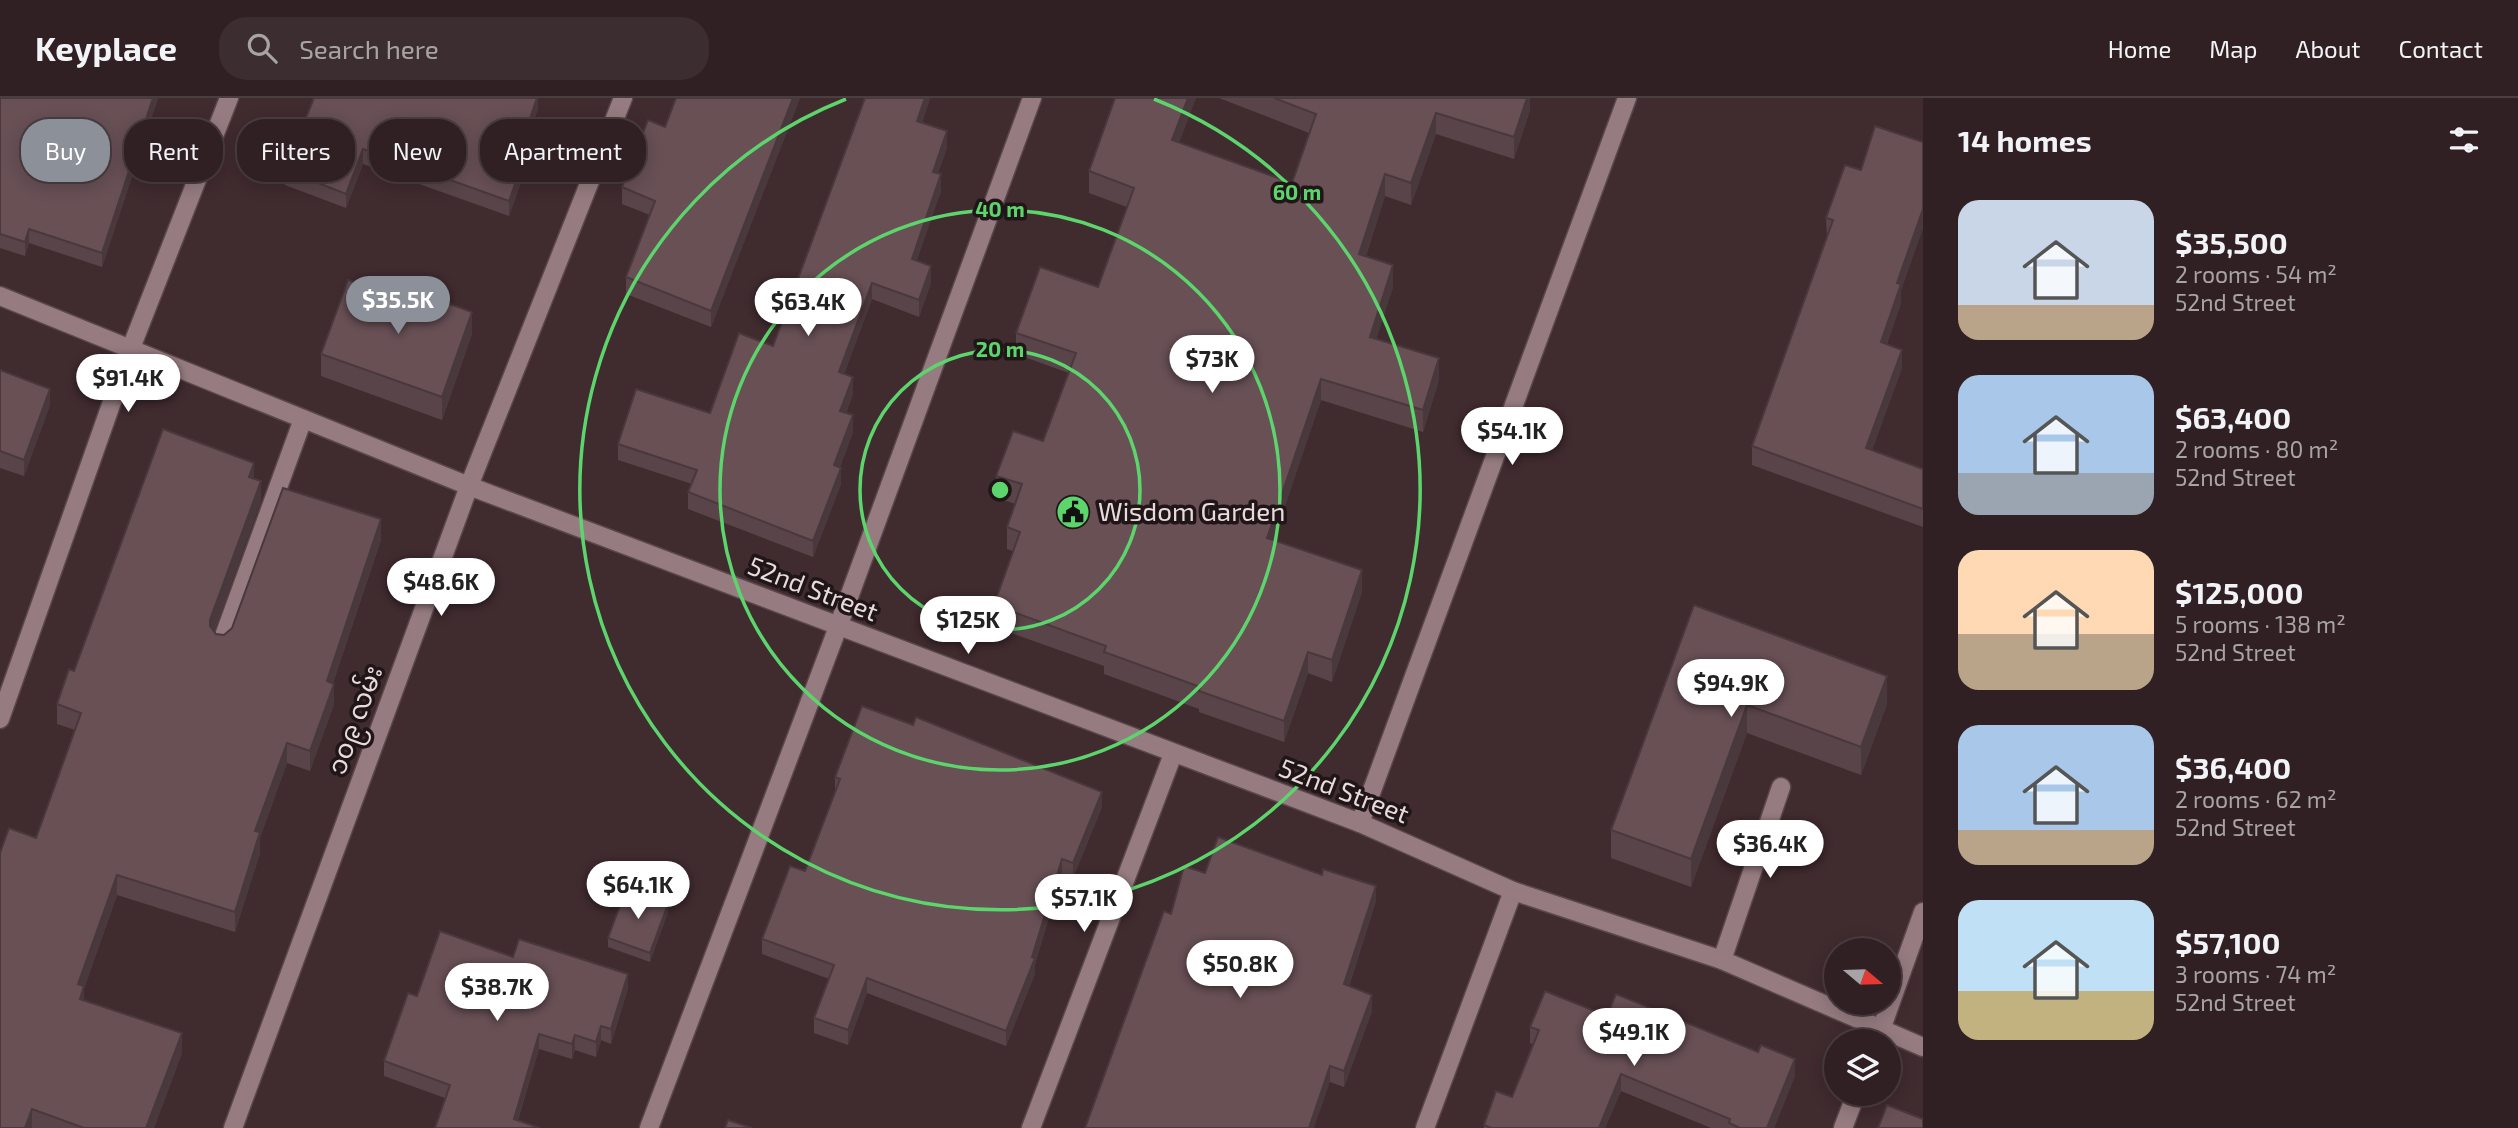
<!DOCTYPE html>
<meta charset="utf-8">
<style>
:root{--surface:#302023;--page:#3c2d30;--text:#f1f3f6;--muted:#a8a3a6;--line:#4b3e41;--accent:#8c9099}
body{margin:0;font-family:"Exo 2","Noto Sans Myanmar",sans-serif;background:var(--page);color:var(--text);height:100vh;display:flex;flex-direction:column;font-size:26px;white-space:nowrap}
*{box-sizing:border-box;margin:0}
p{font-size:23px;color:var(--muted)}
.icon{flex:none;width:38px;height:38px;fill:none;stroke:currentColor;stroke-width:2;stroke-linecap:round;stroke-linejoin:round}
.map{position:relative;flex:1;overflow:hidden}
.details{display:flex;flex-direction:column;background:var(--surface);width:595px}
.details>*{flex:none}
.banner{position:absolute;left:21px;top:21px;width:665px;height:63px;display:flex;gap:14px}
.needle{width:46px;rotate:109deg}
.buttons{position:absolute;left:1824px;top:840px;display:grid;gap:14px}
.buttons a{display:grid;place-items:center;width:77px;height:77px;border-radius:50%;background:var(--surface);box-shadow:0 4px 18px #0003,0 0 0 2px var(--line);font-size:35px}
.price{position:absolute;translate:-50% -60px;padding:0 16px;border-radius:24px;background:#fff;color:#222;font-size:23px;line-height:46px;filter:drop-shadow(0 2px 4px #0008)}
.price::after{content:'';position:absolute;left:50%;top:42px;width:21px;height:16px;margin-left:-10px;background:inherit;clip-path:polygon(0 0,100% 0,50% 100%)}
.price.current{background:var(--accent);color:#fff}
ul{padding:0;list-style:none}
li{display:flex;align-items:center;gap:21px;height:175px;padding:0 35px}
li span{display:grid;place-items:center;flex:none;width:196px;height:140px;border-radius:21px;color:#555}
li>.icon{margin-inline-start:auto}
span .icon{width:84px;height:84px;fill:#fffc;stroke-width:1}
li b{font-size:30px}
h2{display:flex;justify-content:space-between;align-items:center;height:84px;padding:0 35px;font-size:30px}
.tag{padding:0 24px;border-radius:28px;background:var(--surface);box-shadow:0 4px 18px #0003,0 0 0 2px var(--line);font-size:24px;line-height:63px}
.tag.current{background:var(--accent);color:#fff}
header{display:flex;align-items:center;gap:42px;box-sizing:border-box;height:98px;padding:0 35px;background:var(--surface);border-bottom:2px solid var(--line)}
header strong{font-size:33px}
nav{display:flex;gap:38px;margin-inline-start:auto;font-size:24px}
.search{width:490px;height:63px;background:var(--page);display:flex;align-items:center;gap:18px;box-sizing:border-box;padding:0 24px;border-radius:28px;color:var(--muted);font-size:26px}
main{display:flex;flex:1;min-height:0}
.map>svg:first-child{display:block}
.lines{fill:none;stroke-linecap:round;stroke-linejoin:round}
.service-casing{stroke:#59474a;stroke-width:21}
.minor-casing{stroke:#59474a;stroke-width:21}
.service{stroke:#967c81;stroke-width:18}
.minor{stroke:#967c81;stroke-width:18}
.wall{fill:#594549}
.shaded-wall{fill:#49383c}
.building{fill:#685055;stroke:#49383c;stroke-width:2}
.ring{fill:none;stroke:#5cd56d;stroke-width:3.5}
.labels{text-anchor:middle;stroke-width:7;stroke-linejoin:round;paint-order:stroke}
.poi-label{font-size:26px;fill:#e9dbdd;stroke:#201618;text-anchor:start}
.street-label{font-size:26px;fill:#e9dbdd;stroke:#201618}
.centre{fill:#5cd56d;stroke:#201618;stroke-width:3.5}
.ring-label{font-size:21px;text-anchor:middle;font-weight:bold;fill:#5cd56d;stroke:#201618;stroke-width:7;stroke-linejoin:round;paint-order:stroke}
</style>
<header>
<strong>Keyplace</strong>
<div class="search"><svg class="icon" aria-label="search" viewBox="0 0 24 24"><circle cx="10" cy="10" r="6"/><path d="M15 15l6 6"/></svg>Search here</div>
<nav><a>Home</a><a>Map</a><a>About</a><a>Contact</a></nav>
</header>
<main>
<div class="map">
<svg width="1923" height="1030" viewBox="0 0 1923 1030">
<rect width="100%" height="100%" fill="#402b2f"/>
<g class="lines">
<defs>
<polyline id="service" points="221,546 303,321"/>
<g id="minor">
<polyline points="0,198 469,388 1360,725 1513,793 1722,862 1923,949"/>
<polyline points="0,621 131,250 229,0"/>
<polyline points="1360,725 1627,0"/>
<polyline points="1722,862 1781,689"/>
<polyline points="1877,943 1923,814"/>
<polyline points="233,1030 469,388 623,0"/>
<polyline points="649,1030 838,529 1032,0"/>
<polyline points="1031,1030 1173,656"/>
<polyline points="1425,1030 1513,793"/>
<polyline points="1843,1030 1856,996"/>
</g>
</defs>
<use href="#service" class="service-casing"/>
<use href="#minor" class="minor-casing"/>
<use href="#service" class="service"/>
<use href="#minor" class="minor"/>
</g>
<g class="wall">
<polygon points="0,0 158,0 102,169 29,145 25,158 0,150"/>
<polygon points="538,0 538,10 522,60 524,76 509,118 363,66 346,110 285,87 285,72"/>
<polygon points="800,0 711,229 626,196 626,179 650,117 622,106 622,89 665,29"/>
<polygon points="865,0 930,0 922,25 947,50 938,75 941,93 916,163 931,185 919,219 872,201 844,276 853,296 846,315 853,334 840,369 841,386 813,459 688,411 688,394 692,386 618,362 618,346 710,315 773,248"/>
<polygon points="1115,0 1196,0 1179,44 1292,85 1309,35 1219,0 1530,0 1530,12 1514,61 1436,36 1411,107 1385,98 1366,158 1393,189 1376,241 1439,282 1423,334 1321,302 1273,442 1362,494 1332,584 1308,575 1284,644 1199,614 1199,611 1104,576 1104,568 994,529 994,507 1013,453 1007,451 1007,429 1015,406 996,399 996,378 1043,343 1069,275 1016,256 1016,235 1098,189 1127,109 1089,95 1089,73"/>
<polygon points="1923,44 1923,130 1901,192 1901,205 1887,246 1902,270 1872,352 1923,371 1923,429 1752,367 1752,348 1827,139 1826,120 1861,72"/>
<polygon points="472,236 442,322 321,278 321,256"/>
<polygon points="0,272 50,307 24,378 0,370"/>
<polygon points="254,380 261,403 214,533 216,536 224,537 381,442 333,585 334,606 310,673 287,665 260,740 260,755 235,834 117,797 84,891 84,903 182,955 154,1030 0,1030 75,632 57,626 57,606 74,573"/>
<polygon points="1694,507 1887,606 1861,677 1747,635 1691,789 1611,760 1611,732"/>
<polygon points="835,679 1102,709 1073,780 1062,776 1035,866 1035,876 1006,948 867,895 848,947 814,935 814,920 829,881 762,856 762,841 805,773 835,693"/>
<polygon points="1205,775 1376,803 1349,888 1372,913 1344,989 1330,984 1171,816"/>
<polygon points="668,814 650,864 608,849 608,840"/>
<polygon points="513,859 628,890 611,946 601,942 596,959 575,952 572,961 539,951 518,1022 445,1000 384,978 384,963 417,898"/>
<polygon points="1607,918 1795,978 1774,1030 1711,1030 1621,993 1605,1030 1484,1030 1484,1027 1512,999 1534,947 1530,945 1530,929"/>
</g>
<g class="shaded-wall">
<polygon points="153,0 158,0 102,169 102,155"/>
<polygon points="537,0 538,0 538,10 517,74 517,59"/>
<polygon points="793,0 800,0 711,229 711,213"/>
<polygon points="925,0 930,0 917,40 917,23"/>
<polygon points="1188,0 1196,0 1172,64 1172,42"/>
<polygon points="1527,0 1530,0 1530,12 1514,61 1514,39"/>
<polygon points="1436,15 1436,36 1411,107 1411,85"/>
<polygon points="947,33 947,50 933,90 933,74"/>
<polygon points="363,51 363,66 346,110 346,96"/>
<polygon points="524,61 524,76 509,118 509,103"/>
<polygon points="941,76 941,93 912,177 912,161"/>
<polygon points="1385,76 1385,98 1359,178 1359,156"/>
<polygon points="1923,111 1923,130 1901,192 1901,205 1881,262 1881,244 1897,185"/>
<polygon points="29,131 29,145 25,158 25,144"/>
<polygon points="1393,167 1393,189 1370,261 1370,239"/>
<polygon points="931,168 931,185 919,219 919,202"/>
<polygon points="872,185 872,201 839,290 839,274"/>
<polygon points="472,214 472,236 442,322 442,299"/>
<polygon points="1902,252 1902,270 1866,368 1866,350"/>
<polygon points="1439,260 1439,282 1423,334 1423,312"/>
<polygon points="853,279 853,296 840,329 840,313"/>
<polygon points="1321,281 1321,302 1267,462 1267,440"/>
<polygon points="50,291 50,307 24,378 24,362"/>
<polygon points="853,317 853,334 834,384 834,367"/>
<polygon points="254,365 254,385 249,379"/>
<polygon points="841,370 841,386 813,459 813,443"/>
<polygon points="261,383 261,403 210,542 210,522"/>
<polygon points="381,421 381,442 327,603 327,583"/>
<polygon points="1362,472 1362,494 1332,584 1332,562"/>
<polygon points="1308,554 1308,575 1284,644 1284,623"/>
<polygon points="1887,578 1887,606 1861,677 1861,649"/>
<polygon points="334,586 334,606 310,673 310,653"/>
<polygon points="1747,607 1747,635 1691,789 1691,761"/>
<polygon points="287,645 287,665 260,740 260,755 235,834 235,814 255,733"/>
<polygon points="1102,694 1102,709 1073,780 1073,765"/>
<polygon points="1062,761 1062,776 1035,866 1035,876 1006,948 1006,933 1032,859"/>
<polygon points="117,777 117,797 84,891 84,908 80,921 78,886"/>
<polygon points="1376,788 1376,803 1344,902 1344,886"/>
<polygon points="668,806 668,814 650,864 650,855"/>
<polygon points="628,876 628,890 611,946 611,931"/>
<polygon points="867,880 867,895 848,947 848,932"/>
<polygon points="1372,897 1372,913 1344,989 1344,973"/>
<polygon points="601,928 601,942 596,959 596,944"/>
<polygon points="182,935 182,955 154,1030 146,1030"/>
<polygon points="539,936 539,951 515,1030 514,1021"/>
<polygon points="575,937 575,952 572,961 572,946"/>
<polygon points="1795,961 1795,978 1774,1030 1767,1030"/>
<polygon points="1330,968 1330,984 1314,1030 1309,1030"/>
<polygon points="1621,976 1621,993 1605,1030 1599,1030"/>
<polygon points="32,1011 32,1030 25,1030"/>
</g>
<g class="building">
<polygon points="0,0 153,0 102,155 29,131 25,144 0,136"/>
<polygon points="314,0 537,0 517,59 524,61 509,103 363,51 346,96 285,72"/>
<polygon points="676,0 793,0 711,213 626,179 655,103 622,89 648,22 665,29"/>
<polygon points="865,0 925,0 917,23 947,33 933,74 941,76 912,161 931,168 919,202 872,185 839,274 853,279 840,313 853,317 834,367 841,370 813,443 688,394 697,372 618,346 636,291 710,315 739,235 773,248"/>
<polygon points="1115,0 1188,0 1172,42 1292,85 1316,16 1274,0 1527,0 1514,39 1436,15 1411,85 1385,76 1359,156 1393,167 1370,239 1439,260 1423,312 1321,281 1267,440 1362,472 1332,562 1308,554 1284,623 1199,593 1200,589 1104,554 1106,548 994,507 1020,434 1007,429 1022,386 996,378 1013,333 1043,343 1076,255 1016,235 1040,169 1098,189 1134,90 1089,73"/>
<polygon points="1875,28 1923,44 1923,111 1897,185 1901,186 1881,244 1902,252 1866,350 1923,371 1923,411 1752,348 1833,122 1826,120 1845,67 1861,72"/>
<polygon points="348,182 394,198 398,187 472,214 442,299 321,256"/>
<polygon points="0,272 50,291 24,362 0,353"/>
<polygon points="163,331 254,365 249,379 261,383 210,522 210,528 216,536 224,537 232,530 283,390 381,421 327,583 334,586 310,653 287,645 255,733 260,734 235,814 117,777 78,886 84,888 80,901 182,935 146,1030 84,1030 32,1011 25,1030 0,1030 0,755 9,730 36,740 81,615 57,606 69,571 74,573"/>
<polygon points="1694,507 1887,578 1861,649 1747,607 1691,761 1611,732"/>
<polygon points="862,608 913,627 916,619 1102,694 1073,765 1062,761 1032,859 1035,860 1006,933 867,880 848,932 814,920 834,867 762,841 790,768 805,773 840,681 835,679"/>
<polygon points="1218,739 1322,777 1323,771 1376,788 1344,886 1372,897 1344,973 1330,968 1309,1030 1085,1030 1164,813 1171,816 1184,768 1205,775"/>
<polygon points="626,791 668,806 650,855 608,840"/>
<polygon points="440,833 513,859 519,841 628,876 611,931 601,928 596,944 575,937 572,946 539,936 514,1021 540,1030 435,1030 450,987 384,963 408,895 417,898"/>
<polygon points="1545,893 1607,918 1616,896 1758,954 1761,947 1795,961 1767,1030 1740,1030 1729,1025 1730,1021 1621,976 1599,1030 1491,1030 1484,1027 1496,993 1512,999 1539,932 1530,929"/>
<polygon points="1887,1007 1923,1021 1923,1030 1878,1030"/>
<polygon points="728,1022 752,1030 725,1030"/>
</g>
<g class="ring">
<circle cx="1000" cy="392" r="140"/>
<circle cx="1000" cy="392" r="280"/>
<path d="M1154 1A420 420 0 1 1 846 1"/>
</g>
<defs>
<symbol id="civic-disc" viewBox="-11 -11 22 22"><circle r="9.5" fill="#5cd56d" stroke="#201618"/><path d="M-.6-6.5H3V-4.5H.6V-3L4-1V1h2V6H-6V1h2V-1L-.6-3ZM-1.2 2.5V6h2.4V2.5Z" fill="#111"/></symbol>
</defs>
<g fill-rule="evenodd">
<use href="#civic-disc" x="1054" y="395" width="38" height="38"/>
</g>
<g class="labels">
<g class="poi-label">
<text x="1098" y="423">Wisdom Garden</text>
</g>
<g class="street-label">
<text transform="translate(813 491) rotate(21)" y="9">52nd Street</text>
<text transform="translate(355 622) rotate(-70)" y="9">၁၀၉ လမ်း</text>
<text transform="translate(1344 693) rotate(21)" y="9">52nd Street</text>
</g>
</g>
<circle cx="1000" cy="392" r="10" class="centre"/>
<g class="ring-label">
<text x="1297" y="102">60 m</text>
<text x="1000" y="119">40 m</text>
<text x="1000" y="259">20 m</text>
</g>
</svg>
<div class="buttons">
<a><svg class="needle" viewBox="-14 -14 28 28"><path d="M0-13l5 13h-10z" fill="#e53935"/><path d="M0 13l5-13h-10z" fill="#a8a3a6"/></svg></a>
<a><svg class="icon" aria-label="layers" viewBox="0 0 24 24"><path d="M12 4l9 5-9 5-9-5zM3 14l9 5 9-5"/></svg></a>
</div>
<b class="price current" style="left:398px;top:238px">$35.5K</b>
<b class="price" style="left:808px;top:240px">$63.4K</b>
<b class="price" style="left:1212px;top:297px">$73K</b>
<b class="price" style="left:128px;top:316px">$91.4K</b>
<b class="price" style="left:1512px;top:369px">$54.1K</b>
<b class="price" style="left:441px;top:520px">$48.6K</b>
<b class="price" style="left:968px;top:558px">$125K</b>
<b class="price" style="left:1731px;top:621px">$94.9K</b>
<b class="price" style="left:1770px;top:782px">$36.4K</b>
<b class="price" style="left:638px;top:823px">$64.1K</b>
<b class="price" style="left:1084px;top:836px">$57.1K</b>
<b class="price" style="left:1240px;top:902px">$50.8K</b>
<b class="price" style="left:497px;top:925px">$38.7K</b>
<b class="price" style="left:1634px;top:970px">$49.1K</b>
<div class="banner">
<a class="tag current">Buy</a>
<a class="tag">Rent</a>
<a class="tag">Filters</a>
<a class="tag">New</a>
<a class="tag">Apartment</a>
</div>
</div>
<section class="details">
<h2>14 homes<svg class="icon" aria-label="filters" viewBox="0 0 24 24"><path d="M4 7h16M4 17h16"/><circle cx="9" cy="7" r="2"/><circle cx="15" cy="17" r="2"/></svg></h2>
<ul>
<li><span style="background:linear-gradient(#c9d6e8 75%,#b9a48a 0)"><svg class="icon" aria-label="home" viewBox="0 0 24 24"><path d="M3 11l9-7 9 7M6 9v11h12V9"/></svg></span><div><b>$35,500</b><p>2 rooms · 54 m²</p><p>52nd Street</p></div></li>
<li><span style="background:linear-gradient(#a9c7e8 70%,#9aa5b1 0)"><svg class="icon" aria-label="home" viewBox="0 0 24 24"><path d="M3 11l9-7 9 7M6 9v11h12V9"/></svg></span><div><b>$63,400</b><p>2 rooms · 80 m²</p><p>52nd Street</p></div></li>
<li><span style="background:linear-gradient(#ffd9b3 60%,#b9a48a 0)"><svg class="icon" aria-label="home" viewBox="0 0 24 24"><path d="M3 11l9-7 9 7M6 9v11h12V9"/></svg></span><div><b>$125,000</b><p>5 rooms · 138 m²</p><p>52nd Street</p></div></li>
<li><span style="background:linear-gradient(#a9c7e8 75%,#b9a48a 0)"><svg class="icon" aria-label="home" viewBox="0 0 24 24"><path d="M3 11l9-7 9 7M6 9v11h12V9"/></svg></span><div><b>$36,400</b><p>2 rooms · 62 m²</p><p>52nd Street</p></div></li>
<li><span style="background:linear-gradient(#bfe0f5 65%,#c2b280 0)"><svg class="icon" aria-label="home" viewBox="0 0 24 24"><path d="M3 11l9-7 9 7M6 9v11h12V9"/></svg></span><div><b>$57,100</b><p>3 rooms · 74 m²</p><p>52nd Street</p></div></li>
</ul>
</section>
</main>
